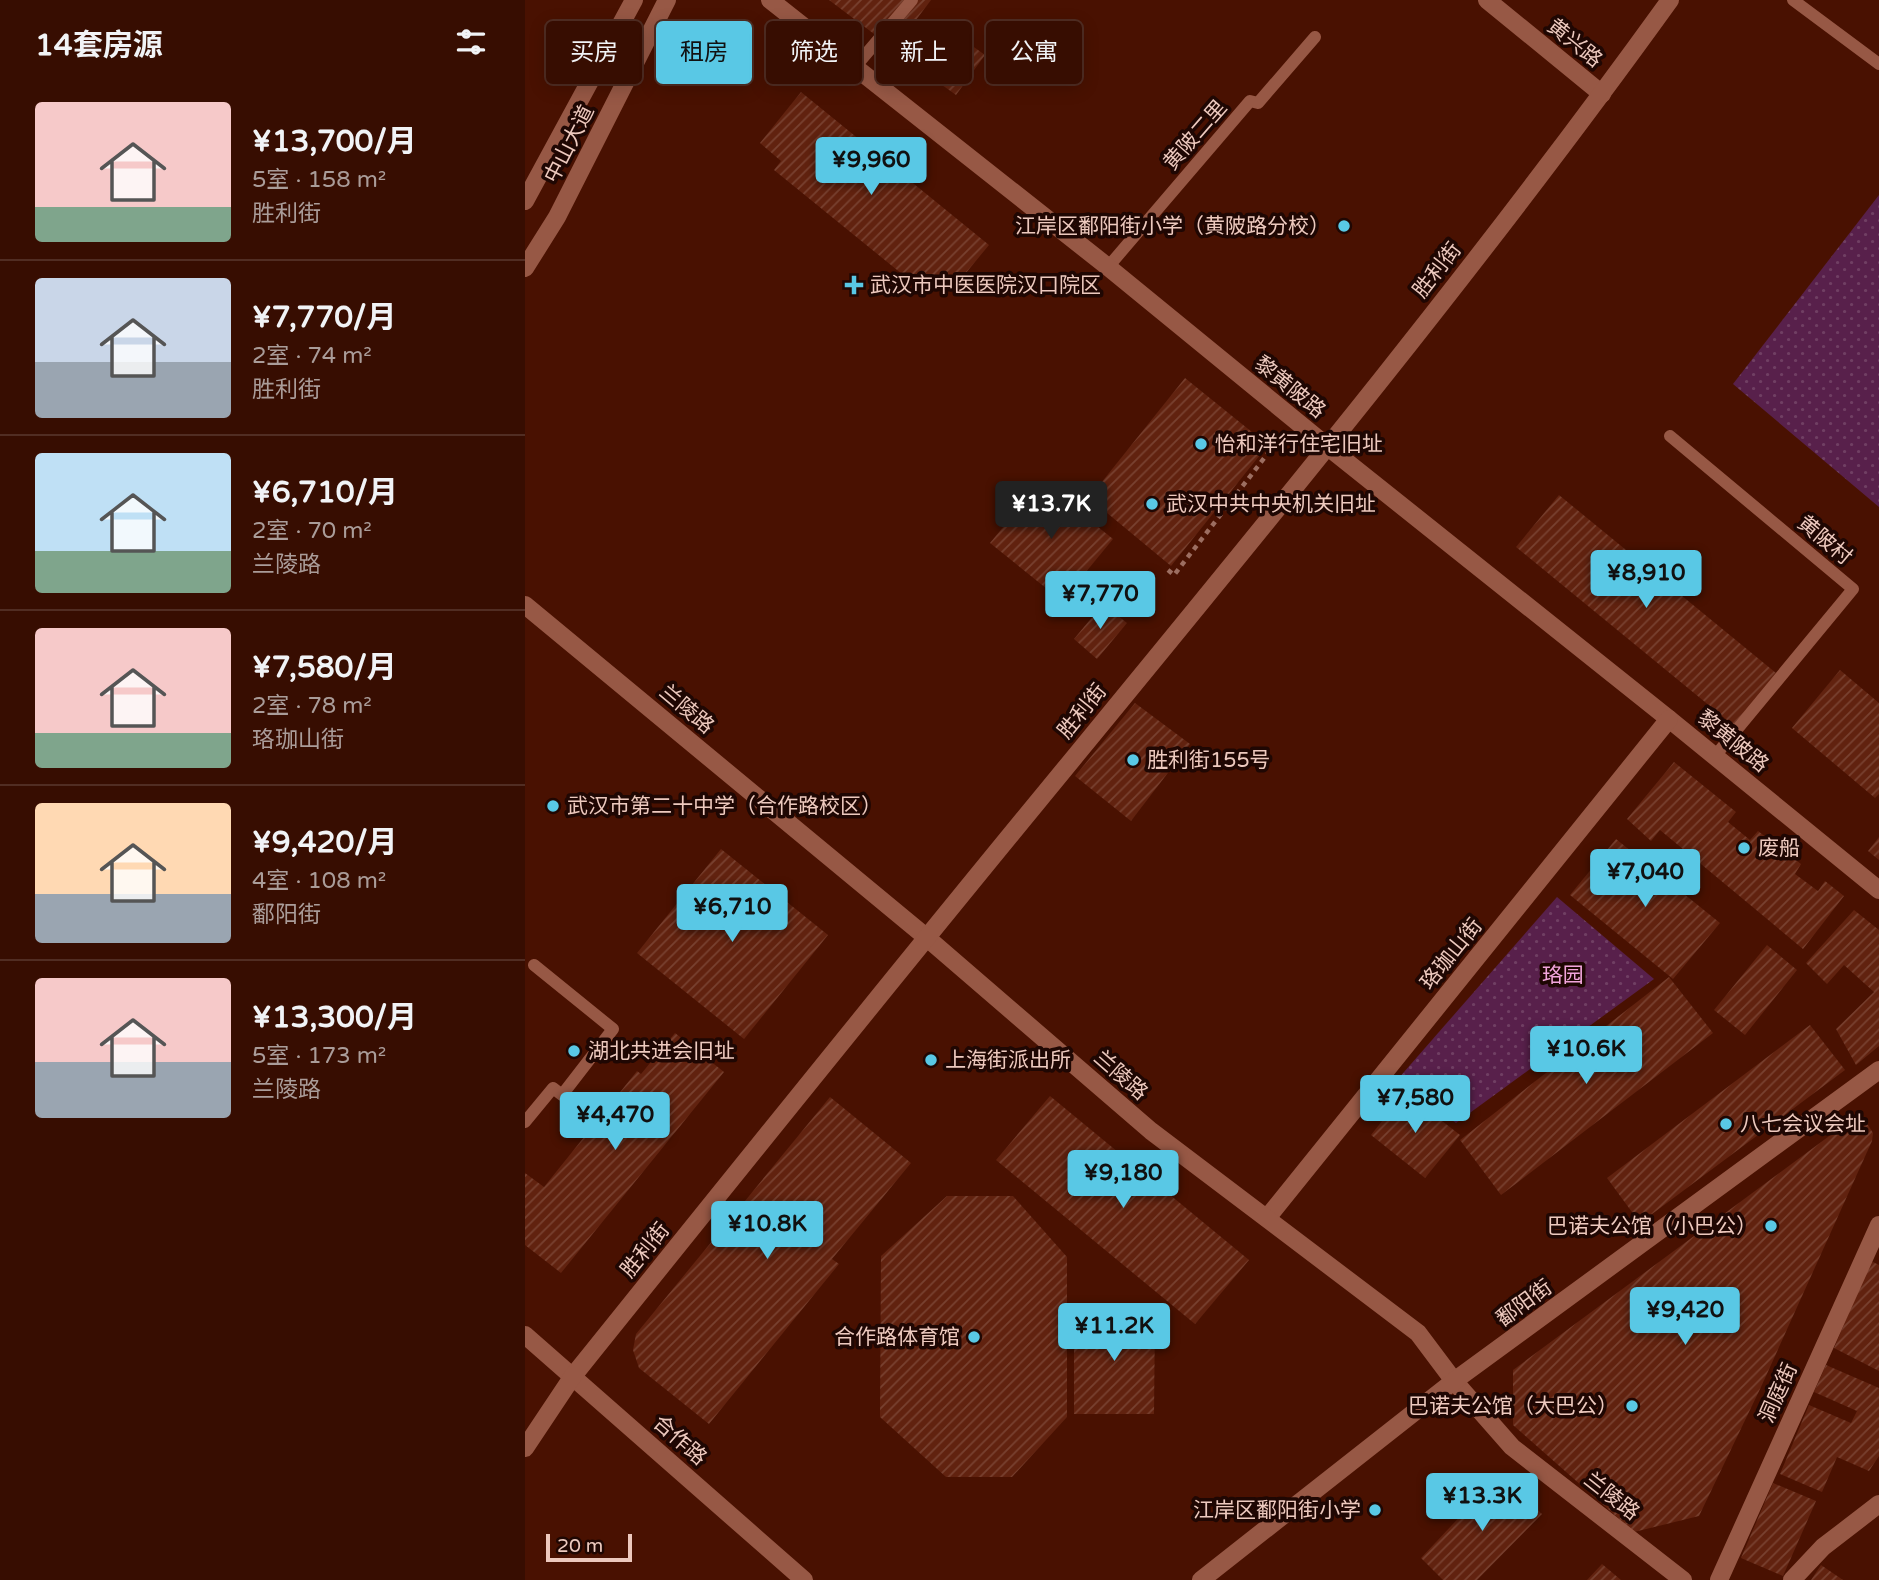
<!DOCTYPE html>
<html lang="zh">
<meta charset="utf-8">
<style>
:root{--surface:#370d01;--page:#3e160b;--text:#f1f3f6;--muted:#aa9c99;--line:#512d23;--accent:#59c8e5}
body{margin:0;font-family:"Varela Round","Noto Sans SC",sans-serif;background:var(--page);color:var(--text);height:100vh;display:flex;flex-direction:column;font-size:26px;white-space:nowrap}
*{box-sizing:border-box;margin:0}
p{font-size:23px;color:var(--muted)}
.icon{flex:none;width:38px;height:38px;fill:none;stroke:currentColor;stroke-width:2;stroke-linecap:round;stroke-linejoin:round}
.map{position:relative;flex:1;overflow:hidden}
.side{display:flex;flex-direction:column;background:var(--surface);width:525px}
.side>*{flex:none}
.guide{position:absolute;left:21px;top:21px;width:665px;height:63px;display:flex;gap:14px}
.scale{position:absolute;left:21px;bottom:18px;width:86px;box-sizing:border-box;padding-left:7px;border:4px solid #edc9be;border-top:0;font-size:19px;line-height:24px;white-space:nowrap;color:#edc9be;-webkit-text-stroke:5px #1f0703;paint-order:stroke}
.price{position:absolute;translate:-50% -60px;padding:0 16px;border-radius:7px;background:var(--accent);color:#111;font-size:23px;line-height:46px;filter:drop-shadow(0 2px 4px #0008)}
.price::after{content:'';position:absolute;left:50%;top:42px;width:21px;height:16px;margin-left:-10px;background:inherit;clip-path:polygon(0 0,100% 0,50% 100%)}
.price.current{background:#222;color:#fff}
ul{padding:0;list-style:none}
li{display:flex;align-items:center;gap:21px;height:175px;padding:0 35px}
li+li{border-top:2px solid var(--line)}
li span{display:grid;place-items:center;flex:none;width:196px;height:140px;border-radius:7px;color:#555}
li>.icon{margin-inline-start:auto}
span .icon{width:84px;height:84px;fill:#fffc;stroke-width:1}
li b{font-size:30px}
h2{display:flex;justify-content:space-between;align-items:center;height:84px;padding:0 35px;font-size:30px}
.chip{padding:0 24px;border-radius:7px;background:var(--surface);box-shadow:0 4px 18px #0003,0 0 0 2px var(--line);font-size:24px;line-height:63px}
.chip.current{background:var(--accent);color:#111}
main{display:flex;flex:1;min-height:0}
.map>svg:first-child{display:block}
.park{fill:url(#park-dots)}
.building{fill:url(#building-hatch)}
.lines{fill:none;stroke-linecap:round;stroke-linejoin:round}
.path{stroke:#9c6e61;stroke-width:4.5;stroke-dasharray:5 5;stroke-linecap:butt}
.service{stroke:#975845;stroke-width:12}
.pedestrian{stroke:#975845;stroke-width:18}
.minor{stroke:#975845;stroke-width:18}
.tertiary{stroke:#975845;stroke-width:18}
.secondary{stroke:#975845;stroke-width:18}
.poi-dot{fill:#59c8e5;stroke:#1f0703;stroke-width:2.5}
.labels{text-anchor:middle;stroke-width:7;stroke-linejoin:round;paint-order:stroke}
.street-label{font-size:21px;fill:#edc9be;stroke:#1f0703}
.poi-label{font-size:21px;fill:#edc9be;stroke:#1f0703;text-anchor:start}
.park-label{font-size:21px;fill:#f2a5dc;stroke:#1f0703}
</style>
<main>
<section class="side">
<h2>14套房源<svg class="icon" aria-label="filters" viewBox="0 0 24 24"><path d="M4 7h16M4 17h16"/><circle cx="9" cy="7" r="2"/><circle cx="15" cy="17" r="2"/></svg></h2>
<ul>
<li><span style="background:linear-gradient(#f6c9c9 75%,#7fa58c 0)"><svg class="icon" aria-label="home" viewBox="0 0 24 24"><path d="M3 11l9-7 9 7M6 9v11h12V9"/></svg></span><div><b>¥13,700/月</b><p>5室 · 158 m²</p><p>胜利街</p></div></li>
<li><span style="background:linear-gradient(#c9d6e8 60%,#9aa5b1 0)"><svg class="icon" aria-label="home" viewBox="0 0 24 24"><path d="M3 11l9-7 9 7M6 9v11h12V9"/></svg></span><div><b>¥7,770/月</b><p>2室 · 74 m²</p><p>胜利街</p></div></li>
<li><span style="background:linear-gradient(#bfe0f5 70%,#7fa58c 0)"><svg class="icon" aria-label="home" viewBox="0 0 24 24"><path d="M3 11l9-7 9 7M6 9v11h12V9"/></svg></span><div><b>¥6,710/月</b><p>2室 · 70 m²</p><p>兰陵路</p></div></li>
<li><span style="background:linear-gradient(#f6c9c9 75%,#7fa58c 0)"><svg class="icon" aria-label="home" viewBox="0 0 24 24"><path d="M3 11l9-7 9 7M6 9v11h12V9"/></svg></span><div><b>¥7,580/月</b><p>2室 · 78 m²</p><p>珞珈山街</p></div></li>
<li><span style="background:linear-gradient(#ffd9b3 65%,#9aa5b1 0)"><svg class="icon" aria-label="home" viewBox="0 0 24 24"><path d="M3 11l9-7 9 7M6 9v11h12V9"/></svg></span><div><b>¥9,420/月</b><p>4室 · 108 m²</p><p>鄱阳街</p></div></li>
<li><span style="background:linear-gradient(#f6c9c9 60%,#9aa5b1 0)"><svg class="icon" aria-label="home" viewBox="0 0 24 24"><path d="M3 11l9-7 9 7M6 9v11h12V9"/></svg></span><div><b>¥13,300/月</b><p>5室 · 173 m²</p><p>兰陵路</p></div></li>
</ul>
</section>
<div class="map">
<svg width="1354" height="1580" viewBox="0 0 1354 1580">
<defs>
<pattern id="park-dots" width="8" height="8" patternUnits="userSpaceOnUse" patternTransform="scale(1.75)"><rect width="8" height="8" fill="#58204b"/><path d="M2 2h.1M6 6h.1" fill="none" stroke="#703f63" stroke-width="1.8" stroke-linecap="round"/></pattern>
<pattern id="building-hatch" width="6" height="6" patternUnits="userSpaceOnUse" patternTransform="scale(1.75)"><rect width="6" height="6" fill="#61220f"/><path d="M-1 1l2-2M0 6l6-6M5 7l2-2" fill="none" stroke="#784130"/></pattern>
</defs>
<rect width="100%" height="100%" fill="#491101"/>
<g class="park">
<polygon points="1354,195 1354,507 1208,384"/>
<polygon points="1032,897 1129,979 931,1123 872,1080"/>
</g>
<g class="building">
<polygon points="304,0 406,0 369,49"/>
<polygon points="410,19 460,55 431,95 381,59"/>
<polygon points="276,92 464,245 426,291 405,274 393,287 249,170 256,161 235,143"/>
<polygon points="660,378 743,445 646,566 564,498"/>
<polygon points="516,481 588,539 537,601 465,543"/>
<polygon points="1034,495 1251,673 1208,725 991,547"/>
<polygon points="578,604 602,623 572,659 549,639"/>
<polygon points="1315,670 1354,703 1354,794 1350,798 1267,728"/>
<polygon points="610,703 665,744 606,821 550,776"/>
<polygon points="1149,762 1211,812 1203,822 1225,840 1233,831 1276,864 1270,874 1293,891 1300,881 1319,896 1278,949 1135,830 1126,841 1102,819"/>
<polygon points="1354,837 1354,860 1343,851"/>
<polygon points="1091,839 1195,923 1148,979 1045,895"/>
<polygon points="196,849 303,935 219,1039 112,953"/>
<polygon points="1329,910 1354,930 1354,1046 1331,1065 1311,1029 1349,992 1319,965 1302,984 1281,963"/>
<polygon points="1242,945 1272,970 1220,1035 1189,1010"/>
<polygon points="1144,977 1188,1033 976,1195 935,1140"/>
<polygon points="1285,1025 1320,1070 1115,1223 1082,1178"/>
<polygon points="150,1033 199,1072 36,1273 0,1245 0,1173 19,1187 112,1071 116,1074"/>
<polygon points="880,1092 935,1135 900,1178 846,1135"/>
<polygon points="525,1096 724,1260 670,1324 471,1160"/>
<polygon points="305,1097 386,1163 307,1259 314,1264 184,1424 114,1368 108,1350 111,1334"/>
<polygon points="1335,1122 1343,1125 1348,1133 1347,1141 1236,1387 1174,1516 1109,1532 988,1425 988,1370 1315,1128 1324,1123"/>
<polygon points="422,1196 488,1196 542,1257 542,1417 487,1477 421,1477 355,1417 356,1256"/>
<polygon points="1346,1261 1354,1265 1354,1371 1309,1348"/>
<polygon points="549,1312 630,1312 629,1414 549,1414"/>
<polygon points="1301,1365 1354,1388 1354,1456 1344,1471 1312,1457 1297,1492 1255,1474 1284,1405 1326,1423 1332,1411 1289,1392"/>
<polygon points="974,1475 1017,1514 952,1580 918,1580 896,1558"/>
<polygon points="1248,1483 1291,1501 1258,1576 1216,1558"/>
<polygon points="1077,1564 1096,1580 1062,1580"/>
<polygon points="1296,1565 1318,1580 1286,1580"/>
</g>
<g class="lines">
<polyline class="path" points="643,570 649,575 747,448 754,435"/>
<g class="service">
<polyline points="1268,0 1354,64"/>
<polyline points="330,67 387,0"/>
<polyline points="583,267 725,101 733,103 790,37"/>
<polyline points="1145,436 1328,589 1190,756"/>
<polyline points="0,1122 28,1088 37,1095 88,1029 9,965"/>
</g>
<polyline class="pedestrian" points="803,447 1144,719 1354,890"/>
<g class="minor">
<polyline points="742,1218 1144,719"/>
<polyline points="1267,1580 1298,1547 1354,1504"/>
</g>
<g class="tertiary">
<polyline points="245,0 583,267 803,447"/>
<polyline points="962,0 1077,94"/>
<polyline points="0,605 401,937 626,1131 893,1333 929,1381 987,1447 1158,1580"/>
<polyline points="0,1335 279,1580"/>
<path d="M0 1448 48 1376C203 1183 358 990 515 799 730 537 947 275 1145 0"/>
<polyline points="676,1580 929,1381 1354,1070"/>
<polyline points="1194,1580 1354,1225"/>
</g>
<g class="secondary">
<polyline points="0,201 109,0"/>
<polyline points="0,268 32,217 142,0"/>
</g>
</g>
<g class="poi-dot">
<circle cx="819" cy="226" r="7"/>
<path d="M325.5 274.5h7v7h7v7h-7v7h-7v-7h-7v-7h7z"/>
<circle cx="676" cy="444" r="7"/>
<circle cx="627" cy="504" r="7"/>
<circle cx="608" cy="760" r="7"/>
<circle cx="28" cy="806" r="7"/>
<circle cx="1219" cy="848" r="7"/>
<circle cx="49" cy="1051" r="7"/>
<circle cx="406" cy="1060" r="7"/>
<circle cx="1201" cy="1124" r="7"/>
<circle cx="1246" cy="1226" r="7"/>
<circle cx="449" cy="1337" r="7"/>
<circle cx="1107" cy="1406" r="7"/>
<circle cx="850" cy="1510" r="7"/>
</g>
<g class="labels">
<g class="street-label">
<text transform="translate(1050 43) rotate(39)" y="7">黄兴路</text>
<text transform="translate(670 135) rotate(-49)" y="7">黄陂二里</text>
<text transform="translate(44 144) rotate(-63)" y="7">中山大道</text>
<text transform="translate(912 270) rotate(-52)" y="7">胜利街</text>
<text transform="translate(765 387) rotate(39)" y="7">黎黄陂路</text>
<text transform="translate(1300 540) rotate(40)" y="7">黄陂村</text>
<text transform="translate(162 709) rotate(40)" y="7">兰陵路</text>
<text transform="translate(557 711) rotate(-51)" y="7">胜利街</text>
<text transform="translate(1208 741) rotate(39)" y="7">黎黄陂路</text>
<text transform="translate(926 954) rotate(-51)" y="7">珞珈山街</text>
<text transform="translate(596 1075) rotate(41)" y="7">兰陵路</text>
<text transform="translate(120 1250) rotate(-51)" y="7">胜利街</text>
<text transform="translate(999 1303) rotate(-36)" y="7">鄱阳街</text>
<text transform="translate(1253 1393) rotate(-66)" y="7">洞庭街</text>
<text transform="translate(155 1440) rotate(41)" y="7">合作路</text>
<text transform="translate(1087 1496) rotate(38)" y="7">兰陵路</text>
</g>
<g class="poi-label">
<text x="805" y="233" text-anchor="end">江岸区鄱阳街小学（黄陂路分校）</text>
<text x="345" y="292">武汉市中医医院汉口院区</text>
<text x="690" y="451">怡和洋行住宅旧址</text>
<text x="641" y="511">武汉中共中央机关旧址</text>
<text x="622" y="767">胜利街155号</text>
<text x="42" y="813">武汉市第二十中学（合作路校区）</text>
<text x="1233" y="855">废船</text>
<text x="63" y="1058">湖北共进会旧址</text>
<text x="420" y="1067">上海街派出所</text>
<text x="1215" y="1131">八七会议会址</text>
<text x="1232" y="1233" text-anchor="end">巴诺夫公馆（小巴公）</text>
<text x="435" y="1344" text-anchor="end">合作路体育馆</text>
<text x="1093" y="1413" text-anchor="end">巴诺夫公馆（大巴公）</text>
<text x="836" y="1517" text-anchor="end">江岸区鄱阳街小学</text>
</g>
<g class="park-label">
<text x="1038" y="982">珞园</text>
</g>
</g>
</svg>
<div class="scale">20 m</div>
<b class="price" style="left:346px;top:197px">¥9,960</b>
<b class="price current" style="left:526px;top:541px">¥13.7K</b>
<b class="price" style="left:1121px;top:610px">¥8,910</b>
<b class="price" style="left:575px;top:631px">¥7,770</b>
<b class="price" style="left:1120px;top:909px">¥7,040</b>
<b class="price" style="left:207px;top:944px">¥6,710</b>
<b class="price" style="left:1061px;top:1086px">¥10.6K</b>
<b class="price" style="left:890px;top:1135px">¥7,580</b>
<b class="price" style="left:90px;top:1152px">¥4,470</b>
<b class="price" style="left:598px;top:1210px">¥9,180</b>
<b class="price" style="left:242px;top:1261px">¥10.8K</b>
<b class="price" style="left:1160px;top:1347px">¥9,420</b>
<b class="price" style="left:589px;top:1363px">¥11.2K</b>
<b class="price" style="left:957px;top:1533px">¥13.3K</b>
<div class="guide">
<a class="chip">买房</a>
<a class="chip current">租房</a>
<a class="chip">筛选</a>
<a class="chip">新上</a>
<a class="chip">公寓</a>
</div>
</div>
</main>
